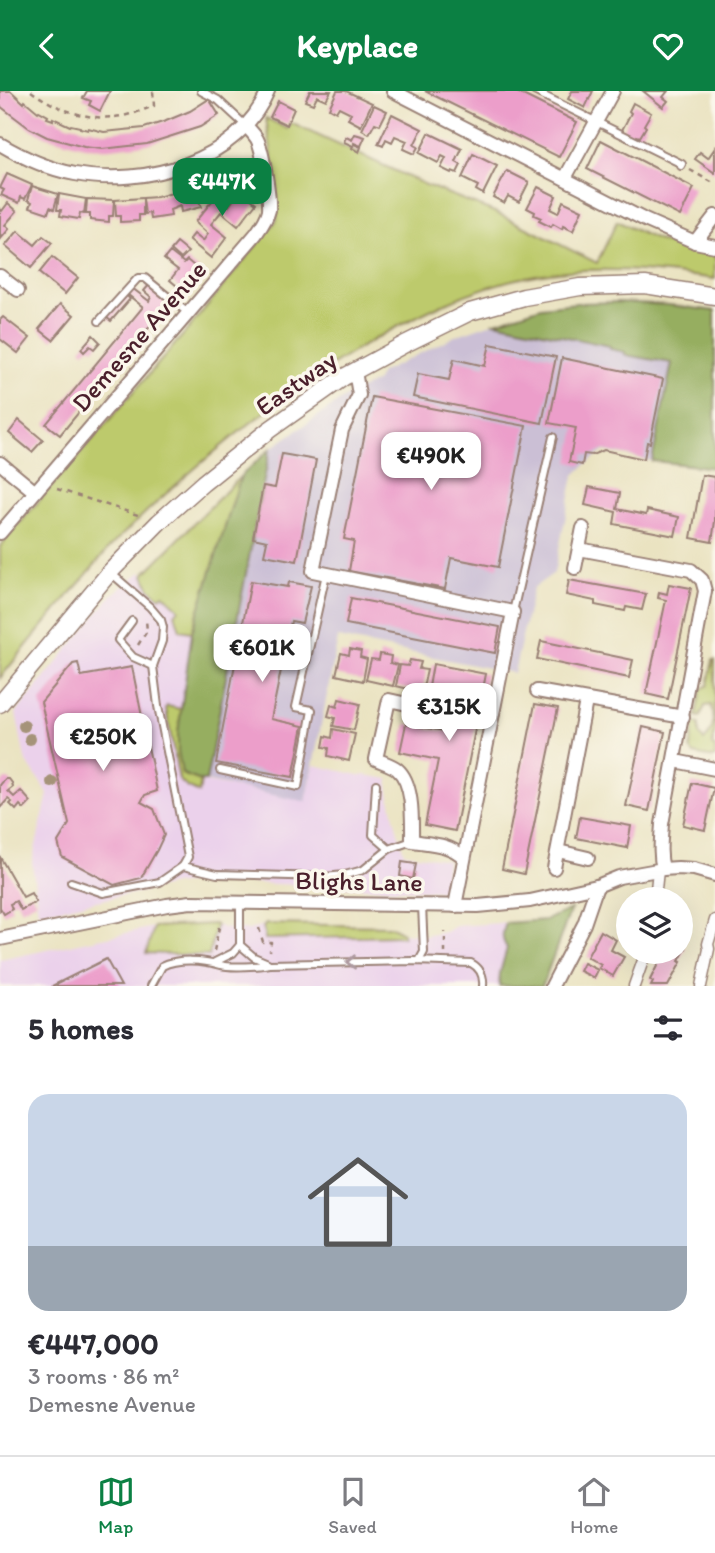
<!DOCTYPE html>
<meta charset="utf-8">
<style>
:root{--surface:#fff;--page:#f2f2f3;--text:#2b2b33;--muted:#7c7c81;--line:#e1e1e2;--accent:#0b8043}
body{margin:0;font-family:Itim,sans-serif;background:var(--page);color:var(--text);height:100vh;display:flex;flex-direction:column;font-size:26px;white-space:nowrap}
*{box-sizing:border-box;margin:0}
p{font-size:23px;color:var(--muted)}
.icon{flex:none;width:38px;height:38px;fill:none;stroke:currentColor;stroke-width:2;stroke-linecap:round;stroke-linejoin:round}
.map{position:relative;height:895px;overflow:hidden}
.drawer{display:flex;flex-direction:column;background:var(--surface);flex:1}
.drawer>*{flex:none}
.tools{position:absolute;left:616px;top:796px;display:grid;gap:14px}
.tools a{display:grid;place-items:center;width:77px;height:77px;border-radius:50%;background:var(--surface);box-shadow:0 7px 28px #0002;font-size:35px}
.price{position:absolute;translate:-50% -60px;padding:0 16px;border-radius:14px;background:#fff;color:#222;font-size:23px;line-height:46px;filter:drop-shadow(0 2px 4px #0008)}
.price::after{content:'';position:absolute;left:50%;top:42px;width:21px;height:16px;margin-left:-10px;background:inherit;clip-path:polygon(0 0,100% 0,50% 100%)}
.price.selected{background:var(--accent);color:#fff}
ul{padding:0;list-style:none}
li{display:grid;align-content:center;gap:14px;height:371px;padding:0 28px}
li+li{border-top:2px solid var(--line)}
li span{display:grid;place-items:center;height:217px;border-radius:21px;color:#555}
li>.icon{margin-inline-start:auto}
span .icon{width:126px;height:126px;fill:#fffc;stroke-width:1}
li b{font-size:30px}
h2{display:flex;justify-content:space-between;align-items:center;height:84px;padding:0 28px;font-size:30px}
header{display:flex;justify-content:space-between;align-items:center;height:91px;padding:0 28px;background:var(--accent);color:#fff;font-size:32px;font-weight:700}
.menu{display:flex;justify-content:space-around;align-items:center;height:98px;border-top:2px solid var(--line);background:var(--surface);font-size:19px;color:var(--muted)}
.menu a{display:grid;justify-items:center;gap:4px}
.menu .selected{color:var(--accent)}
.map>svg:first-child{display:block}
.built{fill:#ebd1eb}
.industrial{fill:#cbbfd5}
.green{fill:#bdca6c;stroke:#84744c;stroke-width:2}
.forest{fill:#96ae60;stroke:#706646;stroke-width:2}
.building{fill:#ec9eca}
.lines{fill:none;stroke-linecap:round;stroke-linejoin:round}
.service-casing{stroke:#9a8176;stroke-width:10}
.pedestrian-casing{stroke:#9a8176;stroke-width:13}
.minor-casing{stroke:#9a8176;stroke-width:16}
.tertiary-casing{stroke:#9a8176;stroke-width:19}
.path{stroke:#9a8176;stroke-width:2.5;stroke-dasharray:5 5;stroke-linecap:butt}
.service{stroke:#fff;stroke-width:6}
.pedestrian{stroke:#fff;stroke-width:10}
.minor{stroke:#fff;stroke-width:12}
.tertiary{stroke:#fff;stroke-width:16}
.tree{fill:#a59379}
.oneway{stroke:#ae9aa0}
.labels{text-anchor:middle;stroke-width:7;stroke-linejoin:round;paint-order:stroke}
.street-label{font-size:26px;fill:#4a1f2b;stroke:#fbf7ec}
</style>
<header><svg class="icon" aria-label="back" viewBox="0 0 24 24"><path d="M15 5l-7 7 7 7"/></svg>Keyplace<svg class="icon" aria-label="heart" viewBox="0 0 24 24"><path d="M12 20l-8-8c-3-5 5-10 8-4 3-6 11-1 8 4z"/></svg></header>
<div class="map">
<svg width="715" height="895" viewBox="0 0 715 895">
<rect width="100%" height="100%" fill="#fbf7ec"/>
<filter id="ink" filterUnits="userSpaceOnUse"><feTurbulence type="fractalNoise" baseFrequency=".0143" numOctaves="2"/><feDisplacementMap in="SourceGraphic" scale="14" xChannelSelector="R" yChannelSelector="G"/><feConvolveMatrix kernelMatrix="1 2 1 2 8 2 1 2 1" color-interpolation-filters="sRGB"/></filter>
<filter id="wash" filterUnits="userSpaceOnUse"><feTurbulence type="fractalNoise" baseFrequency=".00686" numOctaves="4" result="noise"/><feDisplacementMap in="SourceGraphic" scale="28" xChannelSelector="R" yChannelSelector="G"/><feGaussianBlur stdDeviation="1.57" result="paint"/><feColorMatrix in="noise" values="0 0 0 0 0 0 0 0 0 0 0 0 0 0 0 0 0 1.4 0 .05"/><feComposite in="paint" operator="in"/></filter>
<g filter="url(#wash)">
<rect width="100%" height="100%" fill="#eae3c1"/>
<g class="built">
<polygon points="141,481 144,484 150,498 162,503 179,518 180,539 192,541 178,641 201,690 306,710 314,674 363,685 364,684 389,688 388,696 394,727 404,762 447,769 444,797 440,800 205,790 174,794 38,822 32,771 48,703 25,668 16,622 112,504"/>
<polygon points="546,829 523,895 0,895 0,869 154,836 214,833 223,837 233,839 249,839 266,833 390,835 403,842 425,845 445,841 456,835"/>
</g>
<polygon class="industrial" points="495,231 610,255 626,261 625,264 673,272 652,370 604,360 586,373 574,385 554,482 533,497 514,582 338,547 306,711 206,690 270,358 349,304 377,290 381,282 455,245"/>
<g class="green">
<path d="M266 27 288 38 291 32 426 94 497 122 597 172 617 130C648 146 680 161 715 163V188C659 180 591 174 536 184 471 195 412 226 356 259 271 311 192 376 120 446 106 459 94 475 82 489 54 521 27 554 0 587V455L189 237 277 129 276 92Z"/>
<polygon points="241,385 192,541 180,539 175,523 179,518 163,503 160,506 150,498 144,484 146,481"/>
<path d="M713 569H715V640L712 655 715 656V666L714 667 694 663 690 658 694 632 699 633V643L704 650C714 640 715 627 711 614L705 615 700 626 696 625 701 598 708 594Z"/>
<path d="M167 615 181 618C178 641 178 660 182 683L201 690 199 702 187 696 179 689 166 618Z"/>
<polygon points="214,833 216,835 209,865 146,862 154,836"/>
<polygon points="266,833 390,835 403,842 403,845 265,848 263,836"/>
</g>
<g class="forest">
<polygon points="621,211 669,214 715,220 715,377 652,370 672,272 625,264 625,261 610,258 610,255 495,231 541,216 576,212"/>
<polygon points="270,358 206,690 201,690 182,683 178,660 178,641 192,541 241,385"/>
<path d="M571 818 542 895H499L500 882 507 857C501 847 502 843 506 832L546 829Z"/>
</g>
<g id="blocks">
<g class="building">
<polygon points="0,0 11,0 24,12 25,10 38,21 39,20 48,25 47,27 53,29 53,27 70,35 71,34 80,36 80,37 88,39 88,37 104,41 144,37 166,30 190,20 209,8 219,24 200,36 147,53 102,58 84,56 47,46 29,37 0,15"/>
<polygon points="87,0 110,0 100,20 89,14 91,10 83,7"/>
<polygon points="310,0 331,0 326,9 317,5 313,13 305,10"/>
<polygon points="337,0 346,0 372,12 361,35 348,28 351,22 339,16 336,21 329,17"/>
<polygon points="425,0 515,0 577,31 559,66"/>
<polygon points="572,0 593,0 585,17 568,8"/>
<polygon points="643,0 668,0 663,6 668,10 663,16"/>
<polygon points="278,10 294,18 287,34 270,26"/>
<polygon points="633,12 651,22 644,34 646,36 640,46 637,45 636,47 622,39 631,22 629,20"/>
<polygon points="374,14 387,20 380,34 375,32 369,43 362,39"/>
<polygon points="392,23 422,38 414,54 418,56 414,63 403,58 407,50 395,45 392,51 386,48 383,55 378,53"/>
<polygon points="429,42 462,58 456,71 461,74 457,82 452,80 451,82 441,77 446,67 442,65 438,72 419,62"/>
<polygon points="355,43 365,46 361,55 354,52 354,53 361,56 359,61 352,57 353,55 344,51 346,46 352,49"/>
<polygon points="601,49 694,97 680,125 587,78"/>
<polygon points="715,57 715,82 695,68 700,61 708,67"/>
<polygon points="473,63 497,75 483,103 476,99 478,95 462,87"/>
<polygon points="507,80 529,91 519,111 508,105 504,112 493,106"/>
<polygon points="7,83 32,94 25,108 21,106 19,112 1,104 4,99 0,97"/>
<polygon points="228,90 256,112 238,135 221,121 211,133 227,146 211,167 189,149 194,143 203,150 208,143 195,131 216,105 229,115 234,108 222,99"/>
<polygon points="32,95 58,103 54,118 50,116 48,122 30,116 32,111 28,109"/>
<polygon points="199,95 203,109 199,110 201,116 181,121 180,115 170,119 171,125 151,128 150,122 145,123 143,108 143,124 139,124 139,130 120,131 120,125 116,125 115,109 157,106"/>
<polygon points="538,96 556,105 550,118 558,122 563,110 582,119 573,140 563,135 562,138 553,133 551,136 539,130 541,127 534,124 535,121 527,117"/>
<polygon points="59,103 86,108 84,123 80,122 79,128 60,125 61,119 57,119"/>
<polygon points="87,108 114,109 113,125 109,125 109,131 90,129 90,123 86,123"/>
<polygon points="8,112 17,120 5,134 9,138 0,149 0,118 2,120"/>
<polygon points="18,140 35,154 43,145 52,152 31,177 5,155"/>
<polygon points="177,152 188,161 181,168 171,159"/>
<polygon points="170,161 184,172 187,169 200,180 183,200 170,189 178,179 164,168"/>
<polygon points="52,166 78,187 65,203 39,182"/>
<polygon points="150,193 171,210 60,344 46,333 143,216 127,203 132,197 149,210 151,206 144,200"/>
<polygon points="126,204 130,208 111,230 106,226"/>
<polygon points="60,213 74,224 53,249 39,238"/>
<polygon points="3,226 30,247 18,262 0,248 0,229"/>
<polygon points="93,244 100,251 94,258 90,255 84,261 81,258"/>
<polygon points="490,253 556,266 542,332 413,306 418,283 449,289 454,268 485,275"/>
<polygon points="562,267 663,288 650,352 647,351 644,368 604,359 592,364 584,363 582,374 569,371 576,337 549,332"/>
<polygon points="372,306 526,335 498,476 451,467 445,498 349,480 354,450 344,448"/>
<polygon points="19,329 43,349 32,361 9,342"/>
<polygon points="282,363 316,369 297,470 264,464 267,450 253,447 263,395 275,397"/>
<polygon points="702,384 715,386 715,430 712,451 691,447"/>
<polygon points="589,396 620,402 617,418 646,424 647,419 679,426 675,445 614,433 616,421 585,414"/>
<polygon points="569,489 646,503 642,519 626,516 625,520 595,514 595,510 566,504"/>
<polygon points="251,490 288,496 289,491 311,495 302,532 291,530 271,628 303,635 293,686 216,672"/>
<polygon points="669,493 691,497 668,608 646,603 666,509 658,507 659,501 667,503"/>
<polygon points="351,507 500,536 495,562 346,533"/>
<polygon points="541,550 633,569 629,587 537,568"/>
<polygon points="350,558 361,560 360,566 367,568 363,590 336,584 341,562 349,564"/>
<polygon points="380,563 391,565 390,572 398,574 393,595 366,589 371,568 379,569"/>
<polygon points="410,569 421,571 419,578 427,579 422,601 396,595 400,574 408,575"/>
<polygon points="78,572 81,585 132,576 157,700 145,704 141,711 154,718 164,744 157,759 141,787 114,794 62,766 58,751 69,733 41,611 73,573"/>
<polygon points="433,573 486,583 455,740 425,734 438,669 400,661 406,633 445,640 453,600 429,596"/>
<polygon points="339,608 360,613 354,639 333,635 335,627 328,625 331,614 337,616"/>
<polygon points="535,613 558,617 524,783 502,778"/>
<polygon points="643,636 665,641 649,720 626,715"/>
<polygon points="333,638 355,643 349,670 328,665 329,657 323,656 325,645 332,647"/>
<polygon points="5,688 9,688 12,692 13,696 8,700 14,706 21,700 31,711 24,718 20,714 16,719 10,713 12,711 8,708 0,717 0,694"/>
<polygon points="692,692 714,697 705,739 683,734"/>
<polygon points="580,726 631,735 627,757 576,747"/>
<polygon points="0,766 23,806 31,802 36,811 21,819 16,810 10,813 12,818 4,823 1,818 0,819"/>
<polygon points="402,771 416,773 413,788 400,785"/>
<polygon points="681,827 690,832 686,840 688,841 681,855 686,857 679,870 681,871 668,895 651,895 653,891 650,889 664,861 681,861"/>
<polygon points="601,840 616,849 611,859 624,866 613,885 599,877 601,874 587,866"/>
<polygon points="106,868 121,895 52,895"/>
<polygon points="584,872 598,879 594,887 580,880"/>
</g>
</g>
</g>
<g filter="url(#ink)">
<use href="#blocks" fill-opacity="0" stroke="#9a8176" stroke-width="2"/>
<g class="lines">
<defs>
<g id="service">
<polyline points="201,0 218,9 245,34"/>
<polyline points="534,0 682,73 681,75"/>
<polyline points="99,230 138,187 145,187 188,222"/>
<polyline points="513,521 553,346"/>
<polyline points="132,530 118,549 133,566 153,575"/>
<polyline points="220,679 298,696 312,619 296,616 326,483"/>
<polyline points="376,693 373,744 389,758"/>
<polyline points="183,775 217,783 324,786 345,784 363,779 389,758 412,750"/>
<polyline points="71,791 103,802 160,791 183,775 188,766 158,615 153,575 162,550 163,536 161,529 150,516 111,482"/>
<polyline points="240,854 254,866 268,872"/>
<polyline points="419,870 424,861 422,814"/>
<polyline points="215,871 233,862 240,854 240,813"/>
<path d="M151 895 162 875C178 867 203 869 221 874 230 877 260 875 270 873L414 870 471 872C480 877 484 885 483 895"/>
</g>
<g id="pedestrian">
<polyline points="655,808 658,779"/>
<polyline points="634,895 646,861"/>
<polyline points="701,895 709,858 708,853 715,829"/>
</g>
<g id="minor">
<polyline points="393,0 647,130 695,151 715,155"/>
<path d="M0 53C22 66 49 78 75 83 145 96 238 71 268 0"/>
<polyline points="565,87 613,0"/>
<polyline points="695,151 715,125"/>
<polyline points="0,185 18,199"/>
<polyline points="355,280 359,304 342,339 313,480 513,521 455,815"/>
<polyline points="0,372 34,400"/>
<path d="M0 442 256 143C261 136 267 128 269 119 270 106 263 59 257 48 254 43 250 39 246 35"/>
<path d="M579 458 691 479 702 489 705 500 662 733C661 749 659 763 663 778"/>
<polyline points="575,477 583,437"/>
<polyline points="537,600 683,626"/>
<path d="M407 613 389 609 376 668C382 671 392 674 397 678 414 692 412 730 412 750 431 753 451 753 464 767"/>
<polyline points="675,670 715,678"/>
<polyline points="558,760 588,767"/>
<polyline points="554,777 586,610"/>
<polyline points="0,848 167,814 191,811 478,815 530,810 597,795 619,786 663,778 678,777 694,778 715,784"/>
<polyline points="552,895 584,833 597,795"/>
</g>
<polyline id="tertiary" points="0,613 110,481 159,431 203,392 269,339 344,286 405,253 470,221 524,206 580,196 645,194 715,205"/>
</defs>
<use href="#service" class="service-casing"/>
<use href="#pedestrian" class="pedestrian-casing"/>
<use href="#minor" class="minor-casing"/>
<use href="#tertiary" class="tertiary-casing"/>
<g class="path">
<path d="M31 0C59 20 92 32 127 24 137 22 145 18 154 15L153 0"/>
<polyline points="690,79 715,93"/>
<polyline points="57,398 141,425"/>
<polyline points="138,554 147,540 146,529"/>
<polyline points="259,837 263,851 271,851 270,860"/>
<polyline points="214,860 219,836"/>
<polyline points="445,862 445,841"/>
</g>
<use href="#service" class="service"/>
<use href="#pedestrian" class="pedestrian"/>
<use href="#minor" class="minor"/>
<use href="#tertiary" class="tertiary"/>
</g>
<g class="tree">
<circle cx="24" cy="635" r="6"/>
<circle cx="30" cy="648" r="6"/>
<circle cx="52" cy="691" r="6"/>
</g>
<defs><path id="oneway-chevron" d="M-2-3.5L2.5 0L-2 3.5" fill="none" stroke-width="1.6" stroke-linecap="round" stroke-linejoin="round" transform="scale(1.75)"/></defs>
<use class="oneway" href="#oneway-chevron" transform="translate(351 871) rotate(179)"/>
</g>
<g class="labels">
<g class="street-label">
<text transform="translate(139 245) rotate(-49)" y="9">Demesne Avenue</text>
<text transform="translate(296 292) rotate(-35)" y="9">Eastway</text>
<text transform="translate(359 790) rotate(1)" y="9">Blighs Lane</text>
</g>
</g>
</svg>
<div class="tools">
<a><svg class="icon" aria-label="layers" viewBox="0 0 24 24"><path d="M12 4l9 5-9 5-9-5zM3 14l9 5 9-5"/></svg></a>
</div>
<b class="price selected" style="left:222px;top:127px">€447K</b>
<b class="price" style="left:431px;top:401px">€490K</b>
<b class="price" style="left:262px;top:593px">€601K</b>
<b class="price" style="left:449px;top:652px">€315K</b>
<b class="price" style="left:103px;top:682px">€250K</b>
</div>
<section class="drawer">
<h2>5 homes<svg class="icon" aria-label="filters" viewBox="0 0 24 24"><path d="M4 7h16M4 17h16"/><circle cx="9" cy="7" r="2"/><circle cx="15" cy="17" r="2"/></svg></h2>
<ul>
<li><span style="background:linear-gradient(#c9d6e8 70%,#9aa5b1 0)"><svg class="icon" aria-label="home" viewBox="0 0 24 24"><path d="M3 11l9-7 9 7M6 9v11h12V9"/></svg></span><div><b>€447,000</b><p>3 rooms · 86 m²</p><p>Demesne Avenue</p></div></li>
</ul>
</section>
<nav class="menu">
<a class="selected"><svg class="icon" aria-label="map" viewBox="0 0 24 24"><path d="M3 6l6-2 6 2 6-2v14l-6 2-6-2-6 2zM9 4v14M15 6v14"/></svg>Map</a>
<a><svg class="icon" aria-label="saved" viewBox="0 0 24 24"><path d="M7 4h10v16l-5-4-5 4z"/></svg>Saved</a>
<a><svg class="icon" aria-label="home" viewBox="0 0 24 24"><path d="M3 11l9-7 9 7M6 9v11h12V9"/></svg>Home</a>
</nav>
